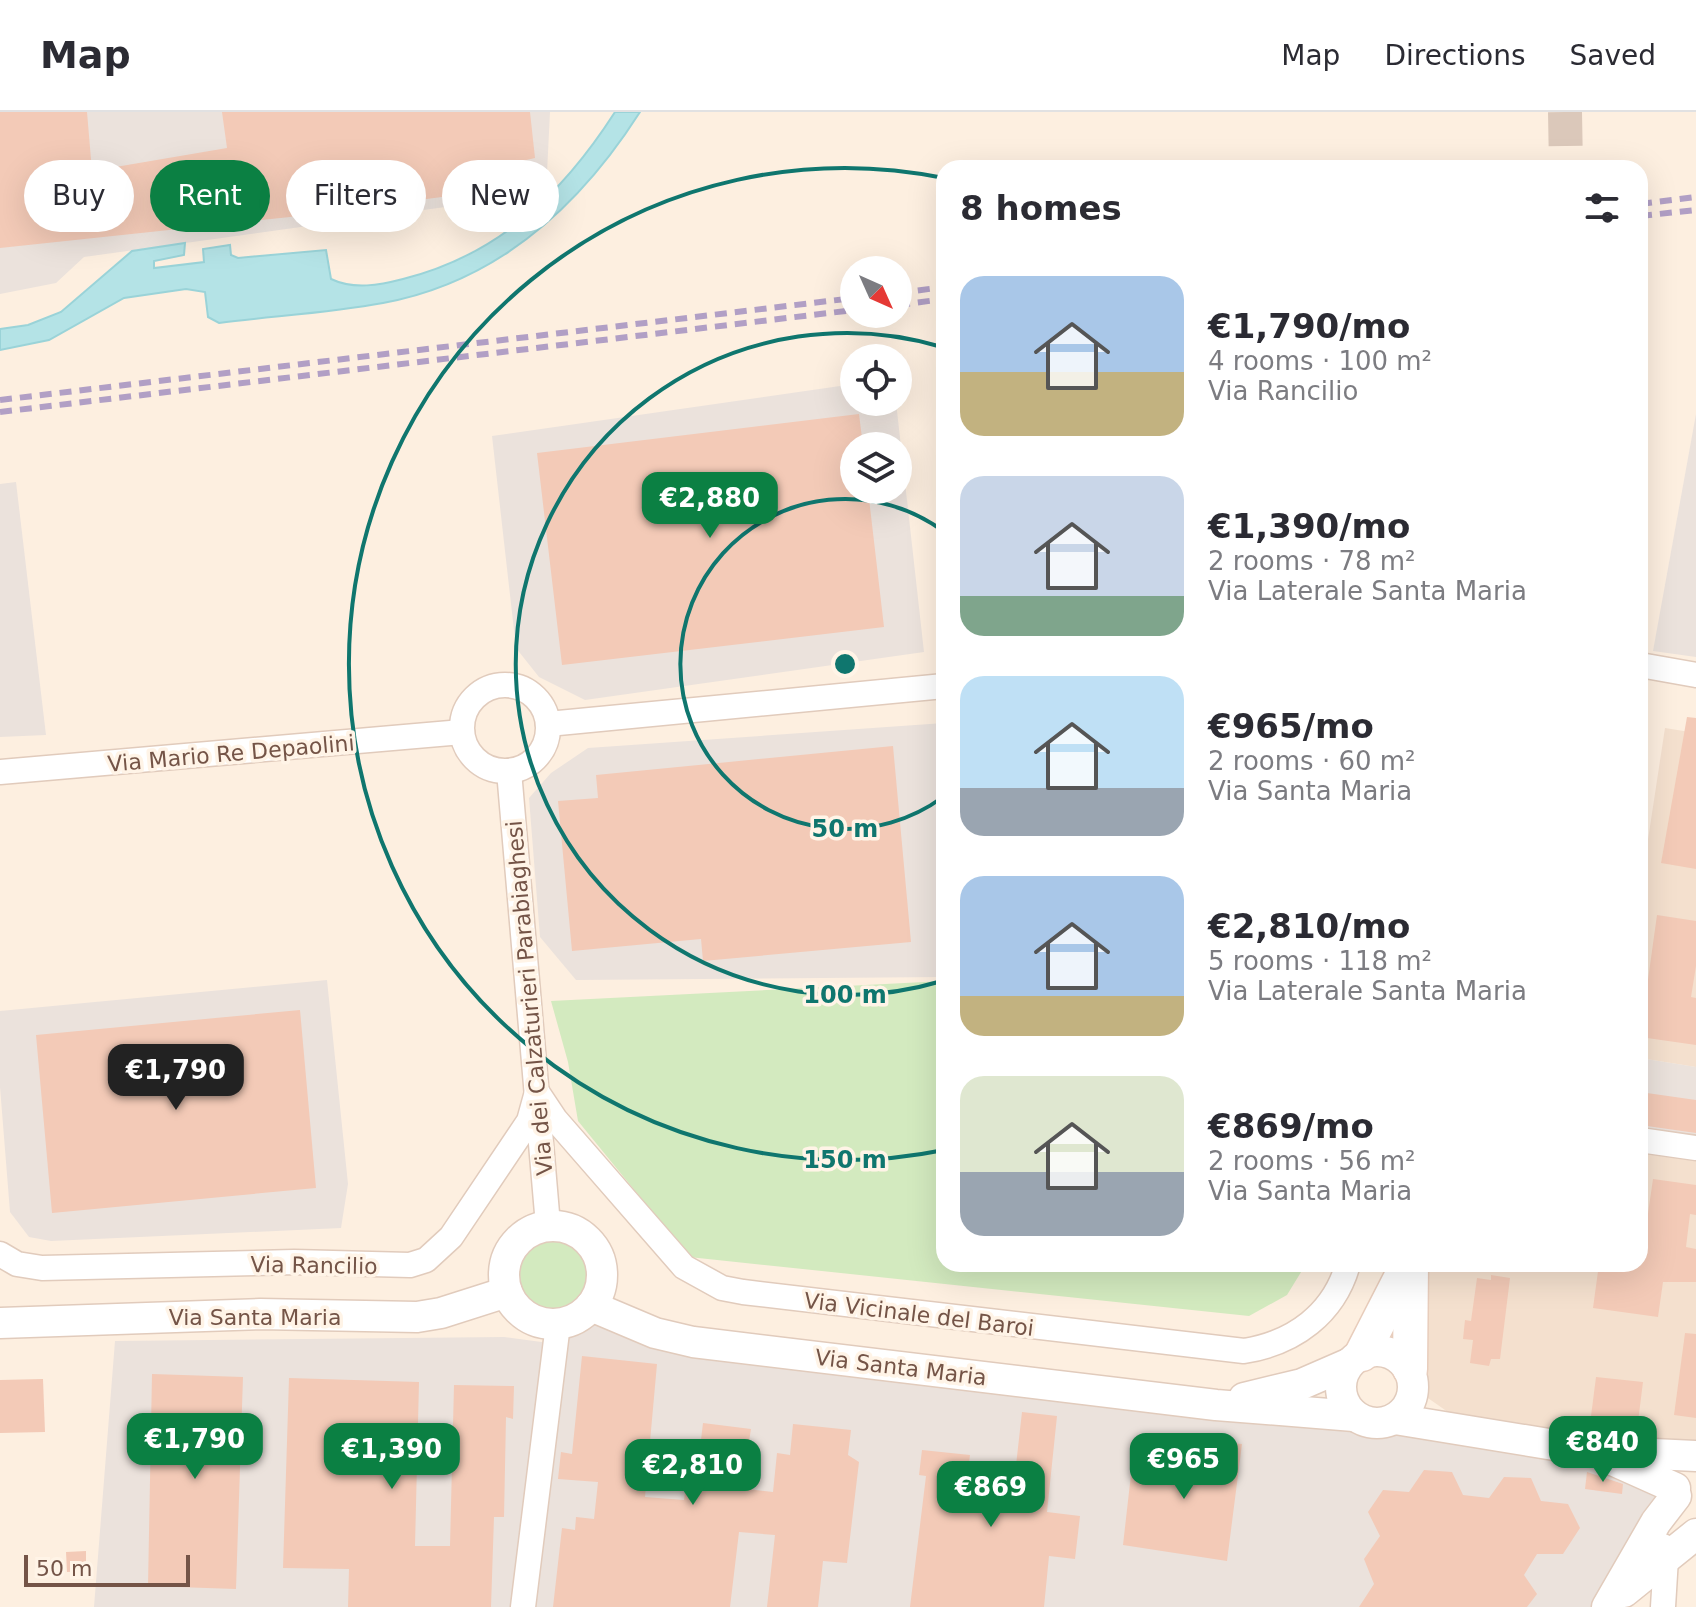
<!DOCTYPE html>
<meta charset="utf-8">
<style>
:root{--surface:#fff;--page:#f7f7f7;--text:#2b2b33;--muted:#7c7c81;--line:#e1e1e2;--accent:#0b8043}
body{margin:0;font-family:"DejaVu Sans",sans-serif;background:var(--page);color:var(--text);height:100vh;display:flex;flex-direction:column;font-size:30px;white-space:nowrap}
*{box-sizing:border-box;margin:0}
p{font-size:26px;color:var(--muted)}
.icon{flex:none;width:44px;height:44px;fill:none;stroke:currentColor;stroke-width:2;stroke-linecap:round;stroke-linejoin:round}
.map{position:relative;flex:1;overflow:hidden}
.side{position:absolute;left:936px;top:48px;width:712px;height:1112px;display:flex;flex-direction:column;background:var(--surface);border-radius:24px;box-shadow:0 8px 32px #0002}
.side>*{flex:none}
.hud{position:absolute;left:24px;top:48px;width:760px;height:72px;display:flex;gap:16px}
.needle{width:52px;rotate:135deg}
.fabs{position:absolute;left:840px;top:144px;display:grid;gap:16px}
.fabs a{display:grid;place-items:center;width:72px;height:72px;border-radius:50%;background:var(--surface);box-shadow:0 8px 32px #0002;font-size:40px}
.scale{position:absolute;left:24px;bottom:20px;width:166px;box-sizing:border-box;padding-left:8px;border:4px solid #745447;border-top:0;font-size:22px;line-height:28px;white-space:nowrap;color:#745447;-webkit-text-stroke:6px #fff4e7;paint-order:stroke}
.price{position:absolute;translate:-50% -68px;padding:0 18px;border-radius:16px;background:var(--accent);color:#fff;font-size:26px;line-height:52px;filter:drop-shadow(0 2px 4px #0008)}
.price::after{content:'';position:absolute;left:50%;top:48px;width:24px;height:18px;margin-left:-12px;background:inherit;clip-path:polygon(0 0,100% 0,50% 100%)}
.price.active{background:#222;color:#fff}
ul{padding:0;list-style:none}
li{display:flex;align-items:center;gap:24px;height:200px;padding:0 24px}
li span{display:grid;place-items:center;flex:none;width:224px;height:160px;border-radius:24px;color:#555}
li>.icon{margin-inline-start:auto}
span .icon{width:96px;height:96px;fill:#fffc;stroke-width:1}
li b{font-size:34px}
h2{display:flex;justify-content:space-between;align-items:center;height:96px;padding:0 24px;font-size:34px}
.chip{padding:0 28px;border-radius:36px;background:var(--surface);box-shadow:0 8px 32px #0002;font-size:28px;line-height:72px}
.chip.active{background:var(--accent);color:#fff}
header{display:flex;align-items:center;gap:48px;box-sizing:border-box;height:112px;padding:0 40px;background:var(--surface);border-bottom:2px solid var(--line)}
header strong{font-size:38px}
nav{display:flex;gap:44px;margin-inline-start:auto;font-size:28px}
.map>svg:first-child{display:block}
.residential{fill:#f4e0ce}
.industrial{fill:#ebe2dc;fill-rule:evenodd}
.green{fill:#d3eabf}
.water{fill:#b4e3e6;stroke:#9ad3d8;stroke-width:2}
.building{fill:#f3cab7}
.lines{fill:none;stroke-linecap:round;stroke-linejoin:round}
.secondary-tunnel{stroke:#dbc8ba;stroke-width:34;stroke-dasharray:34 17;stroke-linecap:butt}
.minor-casing{stroke:#e1cbbc;stroke-width:27}
.tertiary-casing{stroke:#e1cbbc;stroke-width:33}
.secondary-casing{stroke:#e8cdbc;stroke-width:37}
.minor{stroke:#fff;stroke-width:24}
.tertiary{stroke:#fff;stroke-width:30}
.secondary{stroke:#fff;stroke-width:34}
.rail{stroke:#b19fc5;stroke-width:6;stroke-dasharray:12 8;stroke-linecap:butt}
.ring{fill:none;stroke:#0f766e;stroke-width:4}
.labels{text-anchor:middle;stroke-width:7;stroke-linejoin:round;paint-order:stroke}
.street-label{font-size:22px;fill:#745447;stroke:#fff4e7}
.centre{fill:#0f766e;stroke:#fff4e7;stroke-width:4}
.ring-label{font-size:24px;text-anchor:middle;font-weight:bold;fill:#0f766e;stroke:#fff4e7;stroke-width:7;stroke-linejoin:round;paint-order:stroke}
</style>
<header>
<strong>Map</strong>
<nav><a>Map</a><a>Directions</a><a>Saved</a></nav>
</header>
<div class="map">
<svg width="1696" height="1495" viewBox="0 0 1696 1495">
<rect width="100%" height="100%" fill="#fdefe0"/>
<g class="residential">
<polygon points="1665,616 1696,621 1696,955 1640,946 1640,780"/>
<polygon points="1640,1030 1696,1038 1696,1341 1478,1321 1415,1277 1413,1152 1640,1152"/>
</g>
<g class="industrial">
<polygon points="0,0 550,0 546,81 84,145 56,171 0,182"/>
<path d="M854 272V290H896L924 540 585 588 539 565 516 536 492 324ZM854 334H898V378H854Z"/>
<polygon points="1696,302 1696,545 1653,539"/>
<polygon points="16,370 46,623 0,625 0,372"/>
<polygon points="944,611 944,865 576,868 540,825 529,686 551,661 588,636"/>
<polygon points="327,868 348,1072 341,1116 51,1129 29,1125 10,1100 0,975 0,899"/>
<polygon points="1640,946 1696,955 1696,1035 1640,1027"/>
<polygon points="591,1198 636,1218 1354,1305 1367,1312 1683,1352 1603,1495 525,1495 561,1214"/>
<polygon points="504,1225 549,1231 519,1495 94,1495 115,1229"/>
</g>
<g class="green">
<polygon points="944,869 944,1152 1306,1152 1287,1183 1249,1204 689,1145 578,1009 568,950 551,889"/>
<circle cx="554" cy="1164" r="36"/>
</g>
<path class="water" d="M615 0H640C580 94 497 170 383 191 329 201 273 204 219 211L208 205 205 180 186 177 124 186 49 228 0 238V217L28 213 61 200 132 139 185 131 184 143 154 149V156L204 150 203 137 230 133 231 143 238 146 326 138 331 167C354 178 380 173 403 167 499 143 563 81 615 0Z"/>
<g class="building">
<polygon points="0,0 87,0 92,59 227,36 222,0 530,0 535,46 509,52 510,76 290,105 0,136"/>
<polygon points="859,302 863,334 854,334 854,378 868,378 884,515 562,553 537,341"/>
<polygon points="1687,605 1696,606 1696,757 1661,751"/>
<polygon points="893,634 911,830 703,849 701,827 572,839 558,689 598,686 596,663"/>
<polygon points="1657,803 1696,809 1696,854 1691,885 1696,886 1696,933 1640,925"/>
<polygon points="300,898 316,1076 52,1101 36,923"/>
<polygon points="1640,980 1696,988 1696,1021 1640,1013"/>
<polygon points="1653,1067 1696,1073 1696,1103 1690,1102 1686,1135 1696,1137 1696,1170 1663,1170 1658,1205 1593,1196 1599,1152 1640,1152 1640,1114 1646,1115"/>
<polygon points="1491,1163 1510,1166 1500,1247 1491,1247 1489,1254 1470,1251 1473,1228 1463,1227 1465,1208 1471,1209 1477,1166 1491,1168"/>
<polygon points="1685,1221 1696,1222 1696,1306 1674,1303"/>
<polygon points="582,1244 657,1252 645,1385 684,1388 689,1352 698,1353 703,1311 751,1317 748,1336 742,1335 738,1376 773,1380 777,1341 790,1343 793,1312 851,1318 848,1343 859,1350 847,1451 823,1449 818,1495 767,1495 775,1423 739,1420 730,1495 553,1495 562,1416 575,1418 576,1405 594,1407 598,1370 558,1367 561,1340 572,1342"/>
<polygon points="152,1262 243,1265 236,1477 148,1474"/>
<polygon points="1596,1265 1643,1270 1638,1310 1591,1304"/>
<polygon points="289,1266 419,1270 415,1434 450,1434 454,1273 514,1274 513,1307 506,1305 504,1405 494,1405 491,1495 348,1495 349,1457 283,1456"/>
<polygon points="43,1267 45,1320 0,1321 0,1268"/>
<polygon points="1022,1300 1057,1304 1047,1400 1080,1404 1075,1447 1049,1444 1044,1495 910,1495 926,1364 919,1363 922,1338 970,1343 967,1367 1014,1371"/>
<polygon points="1205,1329 1242,1332 1227,1449 1123,1433 1134,1336 1204,1344"/>
<polygon points="1424,1358 1452,1360 1463,1383 1489,1386 1504,1365 1531,1366 1541,1389 1568,1392 1580,1416 1563,1442 1537,1442 1524,1463 1537,1482 1527,1495 1359,1495 1374,1472 1364,1447 1380,1424 1368,1400 1383,1378 1409,1380"/>
<polygon points="1587,1360 1623,1372 1622,1382 1585,1377"/>
<polygon points="86,1439 86,1459 67,1460 66,1440"/>
</g>
<g class="lines">
<polyline class="secondary-tunnel" points="1565,0 1566,56"/>
<defs>
<g id="minor">
<polyline points="1640,553 1696,563"/>
<circle cx="505" cy="616" r="43"/>
<polyline points="548,612 944,574"/>
<polyline points="509,659 548,1113"/>
<polyline points="0,660 462,620"/>
<path d="M537 980 555 1007 684 1155 722 1176 743 1180 1244 1239C1294 1231 1334 1202 1348 1152"/>
<polyline points="1640,1028 1696,1036"/>
<polyline points="0,1142 17,1152 42,1156 294,1150 410,1153 426,1148 451,1125 529,1009 537,980"/>
<polyline points="1663,1434 1666,1446 1663,1495"/>
<polyline points="523,1495 558,1212"/>
</g>
<g id="tertiary">
<circle cx="553" cy="1163" r="49"/>
<polyline points="591,1194 655,1221 693,1230 1216,1293 1354,1304"/>
<polyline points="0,1211 260,1202 417,1205 441,1201 507,1180"/>
<circle cx="1377" cy="1275" r="36"/>
<polyline points="1244,1286 1302,1272 1348,1252"/>
<polyline points="1395,1307 1591,1339 1696,1344"/>
<polyline points="1608,1346 1675,1376"/>
<polyline points="1624,1480 1696,1422"/>
<polyline points="1607,1495 1656,1410 1676,1384"/>
</g>
<g id="secondary">
<polyline points="1362,1242 1406,1156"/>
<polyline points="1410,1257 1411,1152"/>
</g>
</defs>
<use href="#minor" class="minor-casing"/>
<use href="#tertiary" class="tertiary-casing"/>
<use href="#secondary" class="secondary-casing"/>
<use href="#minor" class="minor"/>
<use href="#tertiary" class="tertiary"/>
<use href="#secondary" class="secondary"/>
<g class="rail">
<polyline points="1640,92 1696,85"/>
<polyline points="1640,104 1696,98"/>
<polyline points="898,181 944,175"/>
<polyline points="898,193 944,187"/>
<polyline points="0,288 854,186"/>
<polyline points="0,300 854,198"/>
</g>
</g>
<g class="ring">
<path d="M943 685A165 165 0 1 1 943 419"/>
<path d="M942 869A331 331 0 1 1 942 235"/>
<path d="M944 1038A496 496 0 1 1 944 66"/>
</g>
<g class="labels">
<g class="street-label">
<text transform="translate(231 641) rotate(-5)" y="8">Via Mario Re Depaolini</text>
<text transform="translate(529 886) rotate(-95)" y="8">Via dei Calzaturieri Parabiaghesi</text>
<text transform="translate(314 1153) rotate(1)" y="8">Via Rancilio</text>
<text transform="translate(919 1202) rotate(7)" y="8">Via Vicinale del Baroi</text>
<text x="255" y="1213">Via Santa Maria</text>
<text transform="translate(901 1255) rotate(7)" y="8">Via Santa Maria</text>
</g>
</g>
<circle cx="845" cy="552" r="12" class="centre"/>
<g class="ring-label">
<text x="845" y="725">50 m</text>
<text x="845" y="891">100 m</text>
<text x="845" y="1056">150 m</text>
</g>
</svg>
<div class="fabs">
<a><svg class="needle" viewBox="-14 -14 28 28"><path d="M0-13l5 13h-10z" fill="#e53935"/><path d="M0 13l5-13h-10z" fill="#7c7c81"/></svg></a>
<a><svg class="icon" aria-label="locate" viewBox="0 0 24 24"><circle cx="12" cy="12" r="6"/><path d="M12 2v4M12 18v4M2 12h4M18 12h4"/></svg></a>
<a><svg class="icon" aria-label="layers" viewBox="0 0 24 24"><path d="M12 4l9 5-9 5-9-5zM3 14l9 5 9-5"/></svg></a>
</div>
<div class="scale">50 m</div>
<b class="price" style="left:710px;top:428px">€2,880</b>
<b class="price active" style="left:176px;top:1000px">€1,790</b>
<b class="price" style="left:195px;top:1369px">€1,790</b>
<b class="price" style="left:1603px;top:1372px">€840</b>
<b class="price" style="left:392px;top:1379px">€1,390</b>
<b class="price" style="left:1184px;top:1389px">€965</b>
<b class="price" style="left:693px;top:1395px">€2,810</b>
<b class="price" style="left:991px;top:1417px">€869</b>
<div class="hud">
<a class="chip">Buy</a>
<a class="chip active">Rent</a>
<a class="chip">Filters</a>
<a class="chip">New</a>
</div>
<section class="side">
<h2>8 homes<svg class="icon" aria-label="filters" viewBox="0 0 24 24"><path d="M4 7h16M4 17h16"/><circle cx="9" cy="7" r="2"/><circle cx="15" cy="17" r="2"/></svg></h2>
<ul>
<li><span style="background:linear-gradient(#a9c7e8 60%,#c2b280 0)"><svg class="icon" aria-label="home" viewBox="0 0 24 24"><path d="M3 11l9-7 9 7M6 9v11h12V9"/></svg></span><div><b>€1,790/mo</b><p>4 rooms · 100 m²</p><p>Via Rancilio</p></div></li>
<li><span style="background:linear-gradient(#c9d6e8 75%,#7fa58c 0)"><svg class="icon" aria-label="home" viewBox="0 0 24 24"><path d="M3 11l9-7 9 7M6 9v11h12V9"/></svg></span><div><b>€1,390/mo</b><p>2 rooms · 78 m²</p><p>Via Laterale Santa Maria</p></div></li>
<li><span style="background:linear-gradient(#bfe0f5 70%,#9aa5b1 0)"><svg class="icon" aria-label="home" viewBox="0 0 24 24"><path d="M3 11l9-7 9 7M6 9v11h12V9"/></svg></span><div><b>€965/mo</b><p>2 rooms · 60 m²</p><p>Via Santa Maria</p></div></li>
<li><span style="background:linear-gradient(#a9c7e8 75%,#c2b280 0)"><svg class="icon" aria-label="home" viewBox="0 0 24 24"><path d="M3 11l9-7 9 7M6 9v11h12V9"/></svg></span><div><b>€2,810/mo</b><p>5 rooms · 118 m²</p><p>Via Laterale Santa Maria</p></div></li>
<li><span style="background:linear-gradient(#dfe7d0 60%,#9aa5b1 0)"><svg class="icon" aria-label="home" viewBox="0 0 24 24"><path d="M3 11l9-7 9 7M6 9v11h12V9"/></svg></span><div><b>€869/mo</b><p>2 rooms · 56 m²</p><p>Via Santa Maria</p></div></li>
</ul>
</section>
</div>
